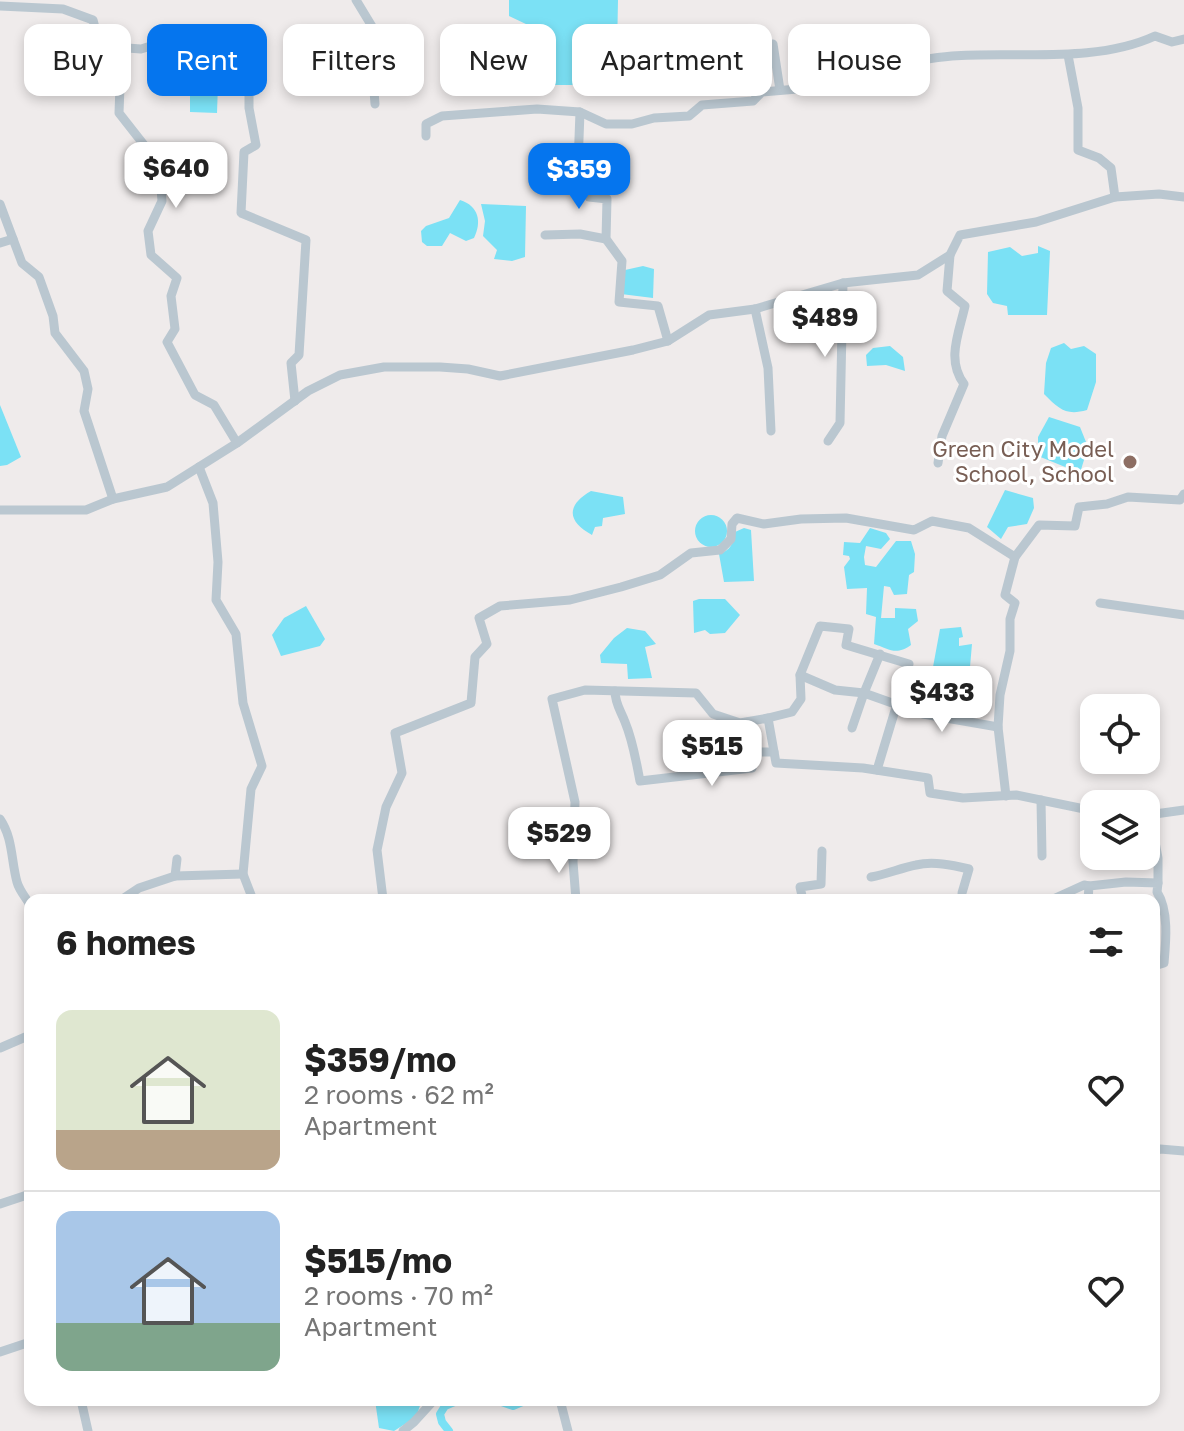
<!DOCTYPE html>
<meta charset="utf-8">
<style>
:root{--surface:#fff;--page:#f2f2f2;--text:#222;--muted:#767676;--line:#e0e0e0;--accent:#0575ee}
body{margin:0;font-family:"Golos Text",sans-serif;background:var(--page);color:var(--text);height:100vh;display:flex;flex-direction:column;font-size:30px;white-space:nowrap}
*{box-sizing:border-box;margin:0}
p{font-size:26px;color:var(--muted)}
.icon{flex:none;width:44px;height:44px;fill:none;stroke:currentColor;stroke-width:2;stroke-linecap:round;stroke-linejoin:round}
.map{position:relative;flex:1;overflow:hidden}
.drawer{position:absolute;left:24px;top:894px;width:1136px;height:512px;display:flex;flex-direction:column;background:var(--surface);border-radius:16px;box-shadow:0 4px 12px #0003}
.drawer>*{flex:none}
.guide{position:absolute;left:24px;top:24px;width:1136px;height:72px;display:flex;gap:16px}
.controls{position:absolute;left:1080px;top:694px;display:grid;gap:16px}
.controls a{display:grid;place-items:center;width:80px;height:80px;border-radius:16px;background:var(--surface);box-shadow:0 4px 12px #0003;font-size:40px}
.price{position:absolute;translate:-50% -68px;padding:0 18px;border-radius:16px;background:#fff;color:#222;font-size:26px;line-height:52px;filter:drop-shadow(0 2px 4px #0008)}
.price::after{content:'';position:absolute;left:50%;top:48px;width:24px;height:18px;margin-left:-12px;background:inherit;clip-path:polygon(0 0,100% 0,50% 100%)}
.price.selected{background:var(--accent);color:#fff}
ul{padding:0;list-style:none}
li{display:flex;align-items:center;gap:24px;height:200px;padding:0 32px}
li+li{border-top:2px solid var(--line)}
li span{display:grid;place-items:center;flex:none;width:224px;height:160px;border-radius:16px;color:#555}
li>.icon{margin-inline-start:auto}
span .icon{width:96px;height:96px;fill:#fffc;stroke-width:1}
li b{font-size:34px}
h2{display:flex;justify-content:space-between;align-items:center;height:96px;padding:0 32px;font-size:34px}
.tag{padding:0 28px;border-radius:16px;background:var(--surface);box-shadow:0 4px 12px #0003;font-size:28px;line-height:72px}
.tag.selected{background:var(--accent);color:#fff}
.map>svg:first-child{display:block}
.water{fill:#7be1f5}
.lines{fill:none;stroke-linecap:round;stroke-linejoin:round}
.canal{stroke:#7be1f5;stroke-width:8}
.minor{stroke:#bac7d0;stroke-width:9}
.education-dot{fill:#8d6e63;stroke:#fff;stroke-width:3}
.labels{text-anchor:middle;stroke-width:6;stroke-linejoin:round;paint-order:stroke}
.education-label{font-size:22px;fill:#785e54;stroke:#fff;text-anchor:end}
</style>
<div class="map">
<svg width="1184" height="1431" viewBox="0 0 1184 1431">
<rect width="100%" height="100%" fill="#efebeb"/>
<g class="water">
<polygon points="509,0 618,0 617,51 611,56 614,65 602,72 595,71 572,85 551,85 544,78 529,76 536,35 528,25 509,16"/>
<polygon points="190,84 218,84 217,113 190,112"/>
<path d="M460 200C479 206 482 222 474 238L466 241 450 233 442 246H427L422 242 421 231 426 226 449 218Z"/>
<polygon points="481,204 526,206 525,257 512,261 494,259 497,250 483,236 485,221"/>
<polygon points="1038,246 1050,251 1047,315 1008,315 1007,306 993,303 987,294 988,252 1010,247 1022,256 1038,253"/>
<polygon points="643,266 654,269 653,298 621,294 625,270"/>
<path d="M1064 343 1071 349 1084 346 1096 354V382L1087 410C1066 416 1059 409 1044 394L1046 363 1051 348Z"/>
<polygon points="890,346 903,357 905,371 886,365 867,366 866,355 873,348"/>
<polygon points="0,405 21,457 7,465 0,466"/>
<polygon points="1049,417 1080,427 1088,447 1080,473 1038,456 1038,437"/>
<polygon points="1005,490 1033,498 1034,508 1027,524 1008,527 1001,539 987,527"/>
<path d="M591 491 623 497 625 514 603 518 602 526 595 527 592 535C568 522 565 506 591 491Z"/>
<circle cx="711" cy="531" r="16"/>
<path d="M744 528 751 530 754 581 724 582 719 554C731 550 733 544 735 532Z"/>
<path d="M870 528 886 533 890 539 881 549 866 546 864 557 865 565 876 567 896 541H911L915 554 914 572 909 575 907 594 894 595 890 587 884 586 881 618H895V608L916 609 918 621 908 629 911 645C896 656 889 649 874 644L876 617 866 614 867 588 847 589 844 567 850 559 849 556 843 555 844 542 860 543Z"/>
<polygon points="699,599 725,599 740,615 725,633 710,634 705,630 694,633 693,601"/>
<polygon points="306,606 325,639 320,646 281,656 272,635 284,618"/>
<polygon points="961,627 963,637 959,638 959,646 972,644 968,690 958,700 951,698 933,667 940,629"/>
<polygon points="627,628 645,631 656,644 645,647 652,678 628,679 627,664 601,663 600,655 614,638"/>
<polygon points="375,1400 422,1400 416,1417 394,1431 379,1428"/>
</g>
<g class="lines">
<g class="canal">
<polyline points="496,1400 513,1406 527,1400"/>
<polyline points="449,1431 442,1422 440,1414 445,1406 459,1400"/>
</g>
<g class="minor">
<polyline points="356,0 376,33 370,37 375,104"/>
<polyline points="0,6 63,9 93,20 105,66 120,86 119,113 159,164 162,201 148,231 151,255 177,278 171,296 175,329 167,342 195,395 214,405 237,443"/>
<polyline points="773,44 780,90"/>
<polyline points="100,46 141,49 174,39 211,40 234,32 249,81 249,108 256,145 244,152 241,213 306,240 299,355 291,363 295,401"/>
<polyline points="1068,55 1078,108 1078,150 1099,158 1111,168 1115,197"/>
<polyline points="580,112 578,165 589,197 607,199 606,239 622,261 619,302 658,306 668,341"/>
<path d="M426 136V124L442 116 537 109 580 112 606 124H632L654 118 689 116 702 105 753 101 762 92 821 87 836 78C874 71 913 59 952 56 1017 51 1094 64 1155 36L1172 42 1184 39"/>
<polyline points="0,204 22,263 39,277 53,316 55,333 84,371 88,389 84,411 113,499"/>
<polyline points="545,235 580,234 606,239"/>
<polyline points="0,243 13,239"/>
<polyline points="755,309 768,368 771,431"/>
<polyline points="828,441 840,423 843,283"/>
<path d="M938 463 942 436 964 384C946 360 959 333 965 306L947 291 950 255"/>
<polyline points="199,467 213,503 218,562 216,600 236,634 243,703 262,766 251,789 243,874 253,900"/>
<polyline points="0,510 86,510 113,499 167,487 237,443 308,391 340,375 384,367 440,367 468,369 500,376 633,350 668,341 709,315 755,309 843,283 918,275 950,255 960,235 1036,222 1115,197 1159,194 1184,197"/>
<polyline points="1100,603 1184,615"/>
<polyline points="880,654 864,693 923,714 998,727"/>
<polyline points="800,675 835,690 864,693 852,728"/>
<path d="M615 691C615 704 621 711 625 722 633 741 636 761 640 781L752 768 754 752H774"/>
<polyline points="768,718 792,712 801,699 800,675 820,626 849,629 846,645 909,664 877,770"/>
<polyline points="1006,796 998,727 1000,695 1010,651 1010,619 1015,603 1005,595 1015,557"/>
<polyline points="1041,800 1042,856"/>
<polyline points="1148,815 1184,810"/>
<polyline points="1150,815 1158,858 1158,883"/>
<path d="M0 819C13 838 11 860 17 882 19 890 26 898 30 905"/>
<polyline points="175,876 243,874"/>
<path d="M871 877C887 874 901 868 916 865 933 861 952 865 969 869L962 893"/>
<polyline points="83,900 84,900"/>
<polyline points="121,900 139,888 175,876 177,859"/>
<polyline points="376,900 383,899 377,850 386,807 402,773 395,733 471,703 475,657 487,644 479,618 500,606 570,600 621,587 660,575 691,553 720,550 731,539 732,524 737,518 764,524 801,519 846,518 914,530 932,521 969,528 1015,557 1039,525 1075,526 1079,507 1107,504 1128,497 1180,500 1184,494"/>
<polyline points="576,900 573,862 575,802 552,699 585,690 696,693 713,714 740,723 768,718 776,763 863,768 928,778 930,793 963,798 1016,795 1094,811"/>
<polyline points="803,900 800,887 821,884 822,851"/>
<polyline points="1051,900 1084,885 1089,886"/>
<path d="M1088 900 1089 886 1126 882 1158 883 1157 892C1169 911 1166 941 1164 963L1154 966"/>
<polyline points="0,1048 30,1035"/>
<polyline points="1154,1152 1160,1149 1184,1151"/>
<polyline points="0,1204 30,1194"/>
<polyline points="0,1352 30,1342"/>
<polyline points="81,1400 88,1431"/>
<polyline points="560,1400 568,1431"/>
<polyline points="403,1431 414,1422 434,1400"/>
</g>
</g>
<circle class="education-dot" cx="1130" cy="462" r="8"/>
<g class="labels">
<g class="education-label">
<text x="1114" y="457">Green City Model<tspan x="1114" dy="25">School, School</tspan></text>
</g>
</g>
</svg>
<div class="controls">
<a><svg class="icon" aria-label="locate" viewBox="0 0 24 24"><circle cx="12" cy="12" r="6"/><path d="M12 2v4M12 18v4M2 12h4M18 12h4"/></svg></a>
<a><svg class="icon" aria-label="layers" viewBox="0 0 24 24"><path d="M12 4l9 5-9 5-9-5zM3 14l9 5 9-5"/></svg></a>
</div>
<b class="price" style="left:176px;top:210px">$640</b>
<b class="price selected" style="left:579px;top:211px">$359</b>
<b class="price" style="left:825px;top:359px">$489</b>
<b class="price" style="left:942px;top:734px">$433</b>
<b class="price" style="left:712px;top:788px">$515</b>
<b class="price" style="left:559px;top:875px">$529</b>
<div class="guide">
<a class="tag">Buy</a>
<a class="tag selected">Rent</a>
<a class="tag">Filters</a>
<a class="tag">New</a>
<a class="tag">Apartment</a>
<a class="tag">House</a>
</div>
<section class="drawer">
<h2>6 homes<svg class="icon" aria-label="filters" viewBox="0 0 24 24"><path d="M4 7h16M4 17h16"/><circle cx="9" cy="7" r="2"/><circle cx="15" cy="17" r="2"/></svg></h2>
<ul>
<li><span style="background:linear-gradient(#dfe7d0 75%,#b9a48a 0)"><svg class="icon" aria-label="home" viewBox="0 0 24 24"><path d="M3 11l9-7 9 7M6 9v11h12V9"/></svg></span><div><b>$359/mo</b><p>2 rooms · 62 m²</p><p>Apartment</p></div><svg class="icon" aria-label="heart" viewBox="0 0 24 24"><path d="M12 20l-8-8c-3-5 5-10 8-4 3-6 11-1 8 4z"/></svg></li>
<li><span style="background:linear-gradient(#a9c7e8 70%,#7fa58c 0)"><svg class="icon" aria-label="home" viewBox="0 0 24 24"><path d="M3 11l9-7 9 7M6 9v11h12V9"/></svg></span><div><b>$515/mo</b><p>2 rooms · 70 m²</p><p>Apartment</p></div><svg class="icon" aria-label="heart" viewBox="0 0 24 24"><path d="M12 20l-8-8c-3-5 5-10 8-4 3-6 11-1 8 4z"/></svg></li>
</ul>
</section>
</div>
